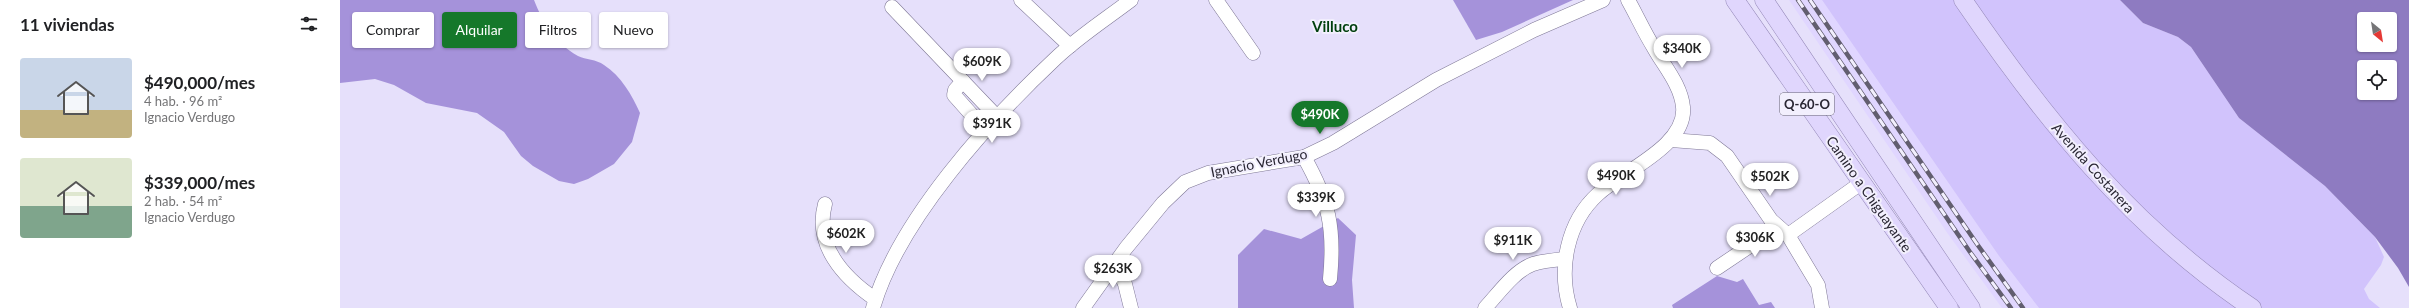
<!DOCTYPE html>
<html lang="es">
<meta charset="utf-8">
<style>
:root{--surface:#fff;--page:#f6f6f6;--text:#202124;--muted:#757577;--accent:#15782a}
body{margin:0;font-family:Lato,sans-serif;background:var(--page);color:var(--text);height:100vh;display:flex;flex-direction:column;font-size:15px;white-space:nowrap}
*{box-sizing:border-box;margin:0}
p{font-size:13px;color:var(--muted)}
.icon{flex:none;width:22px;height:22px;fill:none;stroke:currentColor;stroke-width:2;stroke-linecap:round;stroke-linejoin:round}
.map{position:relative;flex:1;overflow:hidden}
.details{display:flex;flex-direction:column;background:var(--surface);width:340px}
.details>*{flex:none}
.banner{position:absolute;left:12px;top:12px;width:380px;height:36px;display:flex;gap:8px}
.needle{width:26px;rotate:150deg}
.controls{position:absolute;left:2017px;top:12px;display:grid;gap:8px}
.controls a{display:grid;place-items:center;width:40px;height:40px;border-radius:4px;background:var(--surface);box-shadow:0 1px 3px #0004;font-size:20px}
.price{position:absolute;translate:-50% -34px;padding:0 9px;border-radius:14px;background:#fff;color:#222;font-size:13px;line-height:26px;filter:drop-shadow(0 1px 2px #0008)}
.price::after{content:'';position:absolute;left:50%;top:24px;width:12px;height:9px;margin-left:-6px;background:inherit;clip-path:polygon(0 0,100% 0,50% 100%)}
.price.selected{background:var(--accent);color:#fff}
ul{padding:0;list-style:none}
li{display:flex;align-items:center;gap:12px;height:100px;padding:0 20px}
li span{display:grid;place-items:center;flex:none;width:112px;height:80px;border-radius:4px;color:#555}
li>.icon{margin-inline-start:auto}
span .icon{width:48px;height:48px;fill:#fffc;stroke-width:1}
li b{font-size:17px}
h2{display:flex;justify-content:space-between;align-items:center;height:48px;padding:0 20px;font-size:17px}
.chip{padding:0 14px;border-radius:4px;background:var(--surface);box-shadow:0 1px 3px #0004;font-size:14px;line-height:36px}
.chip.selected{background:var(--accent);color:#fff}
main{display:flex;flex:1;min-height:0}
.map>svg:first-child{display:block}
.built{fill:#e0d6ff}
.green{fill:#d1c3fc}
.forest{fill:#a592da}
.water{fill:#8e7bc1;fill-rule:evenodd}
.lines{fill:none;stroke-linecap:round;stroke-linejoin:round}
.minor-casing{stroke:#7e7795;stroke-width:15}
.major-casing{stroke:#9286b6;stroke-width:19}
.minor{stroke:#fff;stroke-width:14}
.major{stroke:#e0d6fd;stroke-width:18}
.rail-casing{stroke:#625e6f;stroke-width:4.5}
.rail{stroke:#f2effd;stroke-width:3;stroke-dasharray:9;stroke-linecap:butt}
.labels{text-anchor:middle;stroke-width:4;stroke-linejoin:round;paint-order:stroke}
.shield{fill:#f2effd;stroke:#656270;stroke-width:1}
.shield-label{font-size:13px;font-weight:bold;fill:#292633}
.street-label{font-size:14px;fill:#292633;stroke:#f2effd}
.neighbourhood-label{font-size:15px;font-weight:bold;fill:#003f0d;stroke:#f2effd}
</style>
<main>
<section class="details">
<h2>11 viviendas<svg class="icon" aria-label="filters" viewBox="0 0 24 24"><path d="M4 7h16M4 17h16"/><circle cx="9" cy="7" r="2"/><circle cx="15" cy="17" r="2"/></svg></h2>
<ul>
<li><span style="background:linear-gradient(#c9d6e8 65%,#c2b280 0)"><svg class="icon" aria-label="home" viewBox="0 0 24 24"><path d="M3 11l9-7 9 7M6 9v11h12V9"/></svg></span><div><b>$490,000/mes</b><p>4 hab. · 96 m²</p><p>Ignacio Verdugo</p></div></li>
<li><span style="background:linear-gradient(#dfe7d0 60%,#7fa58c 0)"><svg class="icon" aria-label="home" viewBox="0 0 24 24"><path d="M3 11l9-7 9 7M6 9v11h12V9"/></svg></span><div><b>$339,000/mes</b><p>2 hab. · 54 m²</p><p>Ignacio Verdugo</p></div></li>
</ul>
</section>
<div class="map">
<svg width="2069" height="308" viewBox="0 0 2069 308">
<rect width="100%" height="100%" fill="#e6e0fb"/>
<polygon class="built" points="1449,0 1482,0 1659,256 1699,308 1662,308 1608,234"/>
<polygon class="green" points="1482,0 1780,0 1803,23 1838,37 1851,47 1899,118 1985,186 2035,237 2044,257 2041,265 2024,289 2029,299 2040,308 1699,308 1659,256"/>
<g class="forest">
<path d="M0 0H194C203 23 215 43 238 56 246 60 256 59 264 65 281 76 292 95 300 113L292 142 274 164 248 179 234 184 219 181 193 166 181 156 164 132 137 113 86 103 54 85 35 79 0 83Z"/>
<polygon points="1113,0 1233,0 1162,32 1136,40"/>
<polygon points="998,218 1016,235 1012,280 1014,308 898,308 898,255 924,229 961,239"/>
<polygon points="1377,276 1397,282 1403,279 1419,305 1431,302 1435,308 1333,308 1332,305"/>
</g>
<path class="water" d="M1780 0H2069V287L2058 268 2035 237 1985 186 1899 118 1851 47 1838 37 1803 23ZM2024 19H2050V45H2024ZM2024 67H2050V93H2024Z"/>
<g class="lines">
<defs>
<g id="minor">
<polyline points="681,0 730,46"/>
<polyline points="876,0 913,53"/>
<polyline points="552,7 658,118"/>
<polyline points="623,81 615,90 614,95 646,131"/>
<polyline points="1331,140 1370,143 1387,156 1431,220 1448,235 1478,285 1482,308"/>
<path d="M964 157C989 201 995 228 990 279"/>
<path d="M485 204C474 245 503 277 535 299"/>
<polyline points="1448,235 1521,183"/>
<polyline points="776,263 785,284 791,308"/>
<polyline points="1377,268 1438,227"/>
<path d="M533 308C558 221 649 121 715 59 738 37 766 19 791 0"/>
<polyline points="743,308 786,248 823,203 845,182 868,173 964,157 993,143 1096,80 1194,30 1263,0"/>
<path d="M1145 308C1159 293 1174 271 1193 264 1203 261 1214 260 1224 259"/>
<path d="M1230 308C1218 269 1227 222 1258 194 1283 171 1347 146 1343 107 1341 85 1324 66 1314 48 1304 32 1297 16 1288 0"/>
</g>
<g id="major">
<polyline points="1395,0 1609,308"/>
<polyline points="1424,0 1631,308"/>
<path d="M1623 0C1705 120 1790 226 1912 308"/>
</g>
</defs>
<use href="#minor" class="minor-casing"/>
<use href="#major" class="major-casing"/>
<use href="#minor" class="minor"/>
<use href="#major" class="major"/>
<defs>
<g id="rail">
<polyline points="1458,0 1630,252 1671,308"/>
<polyline points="1470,0 1637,244 1683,308"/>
</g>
</defs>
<use href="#rail" class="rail-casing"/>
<use href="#rail" class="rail"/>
</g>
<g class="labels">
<rect class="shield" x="1440" y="93" width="54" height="22" rx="3"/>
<g class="shield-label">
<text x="1467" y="109">Q-60-O</text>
</g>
<g class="street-label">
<text transform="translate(919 163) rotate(-11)" y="5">Ignacio Verdugo</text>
<text transform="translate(1753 168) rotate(48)" y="5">Avenida Costanera</text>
<text transform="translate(1529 194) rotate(55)" y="5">Camino a Chiguayante</text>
</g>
<g class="neighbourhood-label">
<text x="995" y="32">Villuco</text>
</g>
</g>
</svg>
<div class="controls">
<a><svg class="needle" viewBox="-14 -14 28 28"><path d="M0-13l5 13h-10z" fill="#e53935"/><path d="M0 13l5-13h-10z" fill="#757577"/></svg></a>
<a><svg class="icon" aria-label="locate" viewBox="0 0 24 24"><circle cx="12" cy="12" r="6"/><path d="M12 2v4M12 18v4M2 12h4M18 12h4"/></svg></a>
</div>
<b class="price" style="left:1342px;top:69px">$340K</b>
<b class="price" style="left:642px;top:82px">$609K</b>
<b class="price selected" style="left:980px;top:135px">$490K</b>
<b class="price" style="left:652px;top:144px">$391K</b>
<b class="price" style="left:1276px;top:196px">$490K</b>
<b class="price" style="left:1430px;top:197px">$502K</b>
<b class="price" style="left:976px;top:218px">$339K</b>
<b class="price" style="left:506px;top:254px">$602K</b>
<b class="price" style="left:1415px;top:258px">$306K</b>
<b class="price" style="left:1173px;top:261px">$911K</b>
<b class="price" style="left:773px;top:289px">$263K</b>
<div class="banner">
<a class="chip">Comprar</a>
<a class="chip selected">Alquilar</a>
<a class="chip">Filtros</a>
<a class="chip">Nuevo</a>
</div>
</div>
</main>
